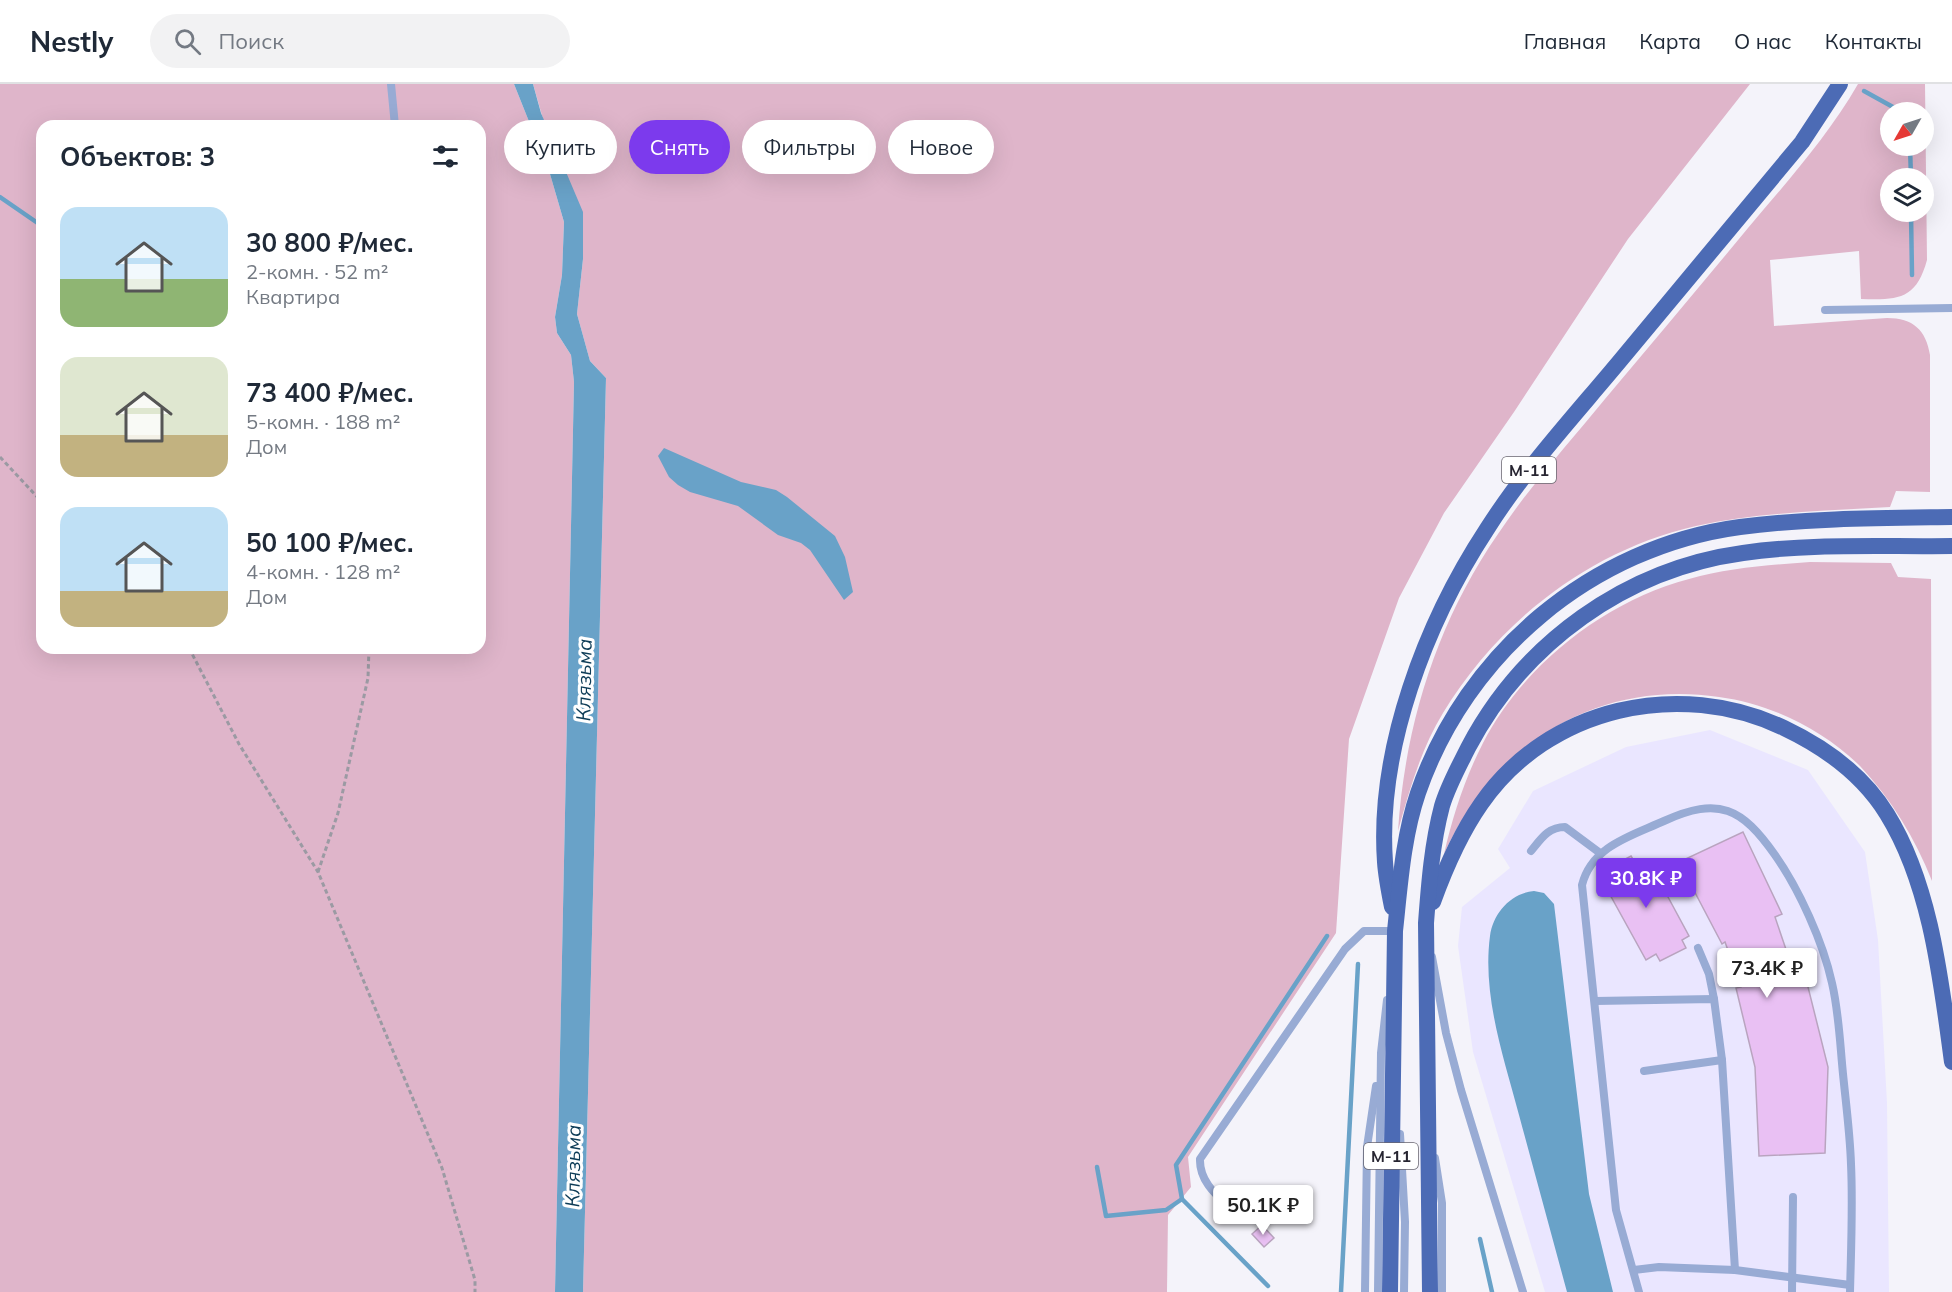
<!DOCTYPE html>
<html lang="ru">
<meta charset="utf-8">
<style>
:root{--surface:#fff;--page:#f2f2f3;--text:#1f2937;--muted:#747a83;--line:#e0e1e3;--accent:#7c3aed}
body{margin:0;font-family:Mulish,sans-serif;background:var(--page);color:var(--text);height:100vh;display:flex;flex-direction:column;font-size:22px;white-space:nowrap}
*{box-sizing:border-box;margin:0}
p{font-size:20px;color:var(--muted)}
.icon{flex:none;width:33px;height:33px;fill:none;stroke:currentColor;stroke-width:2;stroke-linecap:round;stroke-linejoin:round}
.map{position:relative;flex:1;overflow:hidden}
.side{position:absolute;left:36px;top:36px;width:450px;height:534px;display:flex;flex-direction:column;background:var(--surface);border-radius:18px;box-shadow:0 6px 24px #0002}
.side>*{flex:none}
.banner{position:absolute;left:504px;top:36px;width:570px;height:54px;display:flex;gap:12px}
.needle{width:39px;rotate:231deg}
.buttons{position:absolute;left:1880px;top:18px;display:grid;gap:12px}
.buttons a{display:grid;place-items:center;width:54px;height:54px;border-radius:50%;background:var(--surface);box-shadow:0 6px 24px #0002;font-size:30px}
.price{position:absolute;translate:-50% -51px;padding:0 14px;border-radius:6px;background:#fff;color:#222;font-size:20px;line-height:39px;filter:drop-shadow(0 2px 3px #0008)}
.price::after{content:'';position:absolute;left:50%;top:36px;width:18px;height:14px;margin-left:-9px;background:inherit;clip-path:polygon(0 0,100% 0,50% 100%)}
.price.current{background:var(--accent);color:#fff}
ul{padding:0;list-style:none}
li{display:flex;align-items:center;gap:18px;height:150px;padding:0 24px}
li span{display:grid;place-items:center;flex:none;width:168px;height:120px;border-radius:18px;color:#555}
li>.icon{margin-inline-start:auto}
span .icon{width:72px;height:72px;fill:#fffc;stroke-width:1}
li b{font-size:26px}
h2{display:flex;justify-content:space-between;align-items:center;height:72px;padding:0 24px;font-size:26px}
.tag{padding:0 21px;border-radius:27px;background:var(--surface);box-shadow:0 6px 24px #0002;font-size:21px;line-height:54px}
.tag.current{background:var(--accent);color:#fff}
header{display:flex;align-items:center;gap:36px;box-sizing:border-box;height:84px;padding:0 30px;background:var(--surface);border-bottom:2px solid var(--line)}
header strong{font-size:28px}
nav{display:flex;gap:33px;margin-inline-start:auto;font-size:21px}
.search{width:420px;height:54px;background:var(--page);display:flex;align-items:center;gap:15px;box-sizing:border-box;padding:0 21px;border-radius:33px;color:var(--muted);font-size:22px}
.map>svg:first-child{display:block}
.built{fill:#eae6ff}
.green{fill:#dfb5ca;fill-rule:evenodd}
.water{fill:#69a2c8}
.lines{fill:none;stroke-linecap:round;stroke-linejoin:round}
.stream{stroke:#69a2c8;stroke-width:4.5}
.building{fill:#e9c0f3;stroke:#b9a4bf;stroke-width:1.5}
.path{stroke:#9b9aa3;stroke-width:3;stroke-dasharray:4.5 3;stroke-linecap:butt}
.service{stroke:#98abd4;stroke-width:8}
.primary{stroke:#4c6bb5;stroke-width:16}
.labels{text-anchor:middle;stroke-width:6;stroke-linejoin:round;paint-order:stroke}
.shield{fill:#fff;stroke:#68666f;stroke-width:1.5}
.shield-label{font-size:16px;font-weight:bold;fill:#272531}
.water-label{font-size:20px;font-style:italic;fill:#0d3c57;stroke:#fff}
</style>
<header>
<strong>Nestly</strong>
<div class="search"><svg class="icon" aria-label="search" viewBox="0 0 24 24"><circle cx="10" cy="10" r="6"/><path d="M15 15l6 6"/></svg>Поиск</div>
<nav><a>Главная</a><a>Карта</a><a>О нас</a><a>Контакты</a></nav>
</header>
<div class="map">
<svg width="1952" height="1208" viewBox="0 0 1952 1208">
<rect width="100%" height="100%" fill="#f4f3fa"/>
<polygon class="built" points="1710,646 1808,686 1865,768 1878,856 1887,1019 1889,1208 1545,1208 1473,968 1458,862 1462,823 1510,784 1498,765 1533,707 1626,663"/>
<g class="green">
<path d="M0 0H514L550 90 564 138 562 191 555 233 557 249 571 271 574 298 555 1208H0ZM42 42H480V564H42Z"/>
<polygon points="533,0 1750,0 1628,155 1514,328 1444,429 1399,514 1349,655 1336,849 1188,1073 1191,1103 1168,1131 1167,1208 583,1208 606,294 590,277 577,230 583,175"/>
<path d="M1858 0H1925L1927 176C1916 216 1898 216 1861 215L1859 167 1770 176 1774 242 1887 234C1913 234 1926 246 1930 271V408L1896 407 1890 423C1825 427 1759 428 1696 442 1590 466 1499 537 1443 629 1421 665 1409 707 1398 747 1405 641 1437 538 1498 450 1530 402 1569 359 1605 315 1653 258 1701 201 1748 144 1787 98 1828 52 1858 0ZM1890 28H1923V62H1890ZM1890 94H1923V128H1890Z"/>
<path d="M1810 478 1891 479 1898 493 1931 495 1932 797C1915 754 1892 716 1860 682 1822 645 1771 620 1719 613 1597 595 1494 660 1444 770 1453 731 1465 694 1483 659 1523 581 1605 517 1689 495 1728 484 1769 481 1810 478Z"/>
</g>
<g class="water">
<polygon points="514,0 533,0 541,29 583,128 583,175 577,230 590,277 606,294 583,1208 555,1208 574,298 571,271 557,249 555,233 562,191 564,138 550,90"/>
<polygon points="664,364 741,398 776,406 787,413 835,452 845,473 853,508 844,516 810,466 801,459 778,451 738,422 690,408 678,401 669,393 658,372"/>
<path d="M1534 807 1544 809 1554 820 1589 1110 1613 1208H1567C1551 1149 1535 1090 1519 1031 1504 974 1482 912 1490 852 1493 829 1511 809 1534 807Z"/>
</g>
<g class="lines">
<g class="stream">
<polyline points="1864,7 1902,28"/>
<polyline points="1910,62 1911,94"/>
<polyline points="0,113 42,142"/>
<polyline points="1911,128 1912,191"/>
<polyline points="1097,1083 1106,1132 1166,1126 1182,1115"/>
<polyline points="1480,1155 1492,1208"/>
<polyline points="1268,1202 1182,1115 1176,1081 1327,852"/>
<polyline points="1341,1208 1358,880"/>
</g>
</g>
<g class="building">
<polygon points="1743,748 1782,830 1775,833 1793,886 1803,883 1828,983 1825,1069 1759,1072 1755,983 1736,904 1741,903 1725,858 1722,860 1679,778"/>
<polygon points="1631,772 1637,782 1648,776 1689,852 1682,856 1686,864 1660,877 1656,870 1646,876 1603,798 1615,791 1610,783"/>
<polygon points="1262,1141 1274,1154 1264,1163 1252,1150"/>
</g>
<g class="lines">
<g class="path">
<polyline points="0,373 42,418"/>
<polyline points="189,564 239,660 318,788 442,1084 475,1196 475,1208"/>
<polyline points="318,788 338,729 368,594 369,564"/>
</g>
<g class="service">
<polyline points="391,0 395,42"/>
<polyline points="1825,226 1952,224"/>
<path d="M1531 767C1541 755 1548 743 1565 743L1600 769"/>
<polyline points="1698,864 1709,890 1714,915"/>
<polyline points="1432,873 1446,949 1461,1006 1523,1208"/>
<polyline points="1595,917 1714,915 1722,976 1735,1186"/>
<polyline points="1644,987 1722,976"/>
<polyline points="1400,1050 1405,1138 1404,1208"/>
<polyline points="1435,1074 1442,1119 1442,1208"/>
<path d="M1240 1134C1223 1116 1199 1101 1200 1075L1345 865 1364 847H1395V850"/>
<polyline points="1634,1186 1659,1183 1735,1186 1850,1201"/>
<polyline points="1365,1208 1367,1063 1376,1002"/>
<polyline points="1378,1208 1381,969 1387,916"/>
<path d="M1639 1208 1616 1126 1582 801C1592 762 1631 752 1664 737 1719 712 1742 724 1775 771 1799 805 1823 858 1832 899 1839 929 1840 960 1843 990 1846 1020 1850 1050 1851 1080 1853 1123 1851 1166 1850 1208"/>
<polyline points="1792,1208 1793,1113"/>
</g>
<g class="primary">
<path d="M1433 818C1445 785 1460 750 1481 720 1548 623 1679 594 1784 644 1824 663 1863 691 1887 730 1931 801 1941 897 1952 978"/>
<path d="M1392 823C1389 808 1386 793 1385 778 1377 665 1426 538 1487 445 1525 385 1574 332 1619 278 1680 204 1741 131 1802 58L1840 0"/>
<path d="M1390 1208 1395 847C1400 801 1403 753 1418 709 1466 569 1592 463 1740 443 1810 434 1882 434 1952 433"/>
<path d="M1430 1208 1426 839C1429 799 1432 760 1442 722 1448 702 1459 682 1468 664 1523 559 1626 485 1743 469 1811 459 1883 463 1952 462"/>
</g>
</g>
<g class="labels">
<g class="shield">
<rect x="1502" y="373" width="54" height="26" rx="4.5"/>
<rect x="1364" y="1059" width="54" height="26" rx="4.5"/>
</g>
<g class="shield-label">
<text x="1529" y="392">М-11</text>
<text x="1391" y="1078">М-11</text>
</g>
<g class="water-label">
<text transform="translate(584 596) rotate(-89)" y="7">Клязьма</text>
<text transform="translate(573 1082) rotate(-89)" y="7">Клязьма</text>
</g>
</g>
</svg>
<div class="buttons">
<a><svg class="needle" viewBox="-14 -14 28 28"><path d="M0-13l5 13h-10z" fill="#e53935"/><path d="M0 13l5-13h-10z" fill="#747a83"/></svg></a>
<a><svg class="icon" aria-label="layers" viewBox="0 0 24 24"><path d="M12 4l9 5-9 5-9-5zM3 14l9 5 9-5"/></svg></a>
</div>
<b class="price current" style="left:1646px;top:825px">30.8K ₽</b>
<b class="price" style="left:1767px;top:915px">73.4K ₽</b>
<b class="price" style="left:1263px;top:1152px">50.1K ₽</b>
<div class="banner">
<a class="tag">Купить</a>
<a class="tag current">Снять</a>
<a class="tag">Фильтры</a>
<a class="tag">Новое</a>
</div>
<section class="side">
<h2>Объектов: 3<svg class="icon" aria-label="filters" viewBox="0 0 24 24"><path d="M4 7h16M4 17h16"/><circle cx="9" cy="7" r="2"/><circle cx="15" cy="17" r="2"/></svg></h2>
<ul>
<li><span style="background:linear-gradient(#bfe0f5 60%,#8fb573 0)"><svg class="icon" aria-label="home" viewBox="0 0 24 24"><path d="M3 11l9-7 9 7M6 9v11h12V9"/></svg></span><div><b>30 800 ₽/мес.</b><p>2-комн. · 52 m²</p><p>Квартира</p></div></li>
<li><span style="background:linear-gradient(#dfe7d0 65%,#c2b280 0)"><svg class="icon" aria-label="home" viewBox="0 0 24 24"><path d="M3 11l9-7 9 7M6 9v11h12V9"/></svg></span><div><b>73 400 ₽/мес.</b><p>5-комн. · 188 m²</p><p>Дом</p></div></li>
<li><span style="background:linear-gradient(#bfe0f5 70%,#c2b280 0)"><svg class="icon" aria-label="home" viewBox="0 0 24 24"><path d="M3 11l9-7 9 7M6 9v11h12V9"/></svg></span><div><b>50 100 ₽/мес.</b><p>4-комн. · 128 m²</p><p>Дом</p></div></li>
</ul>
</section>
</div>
